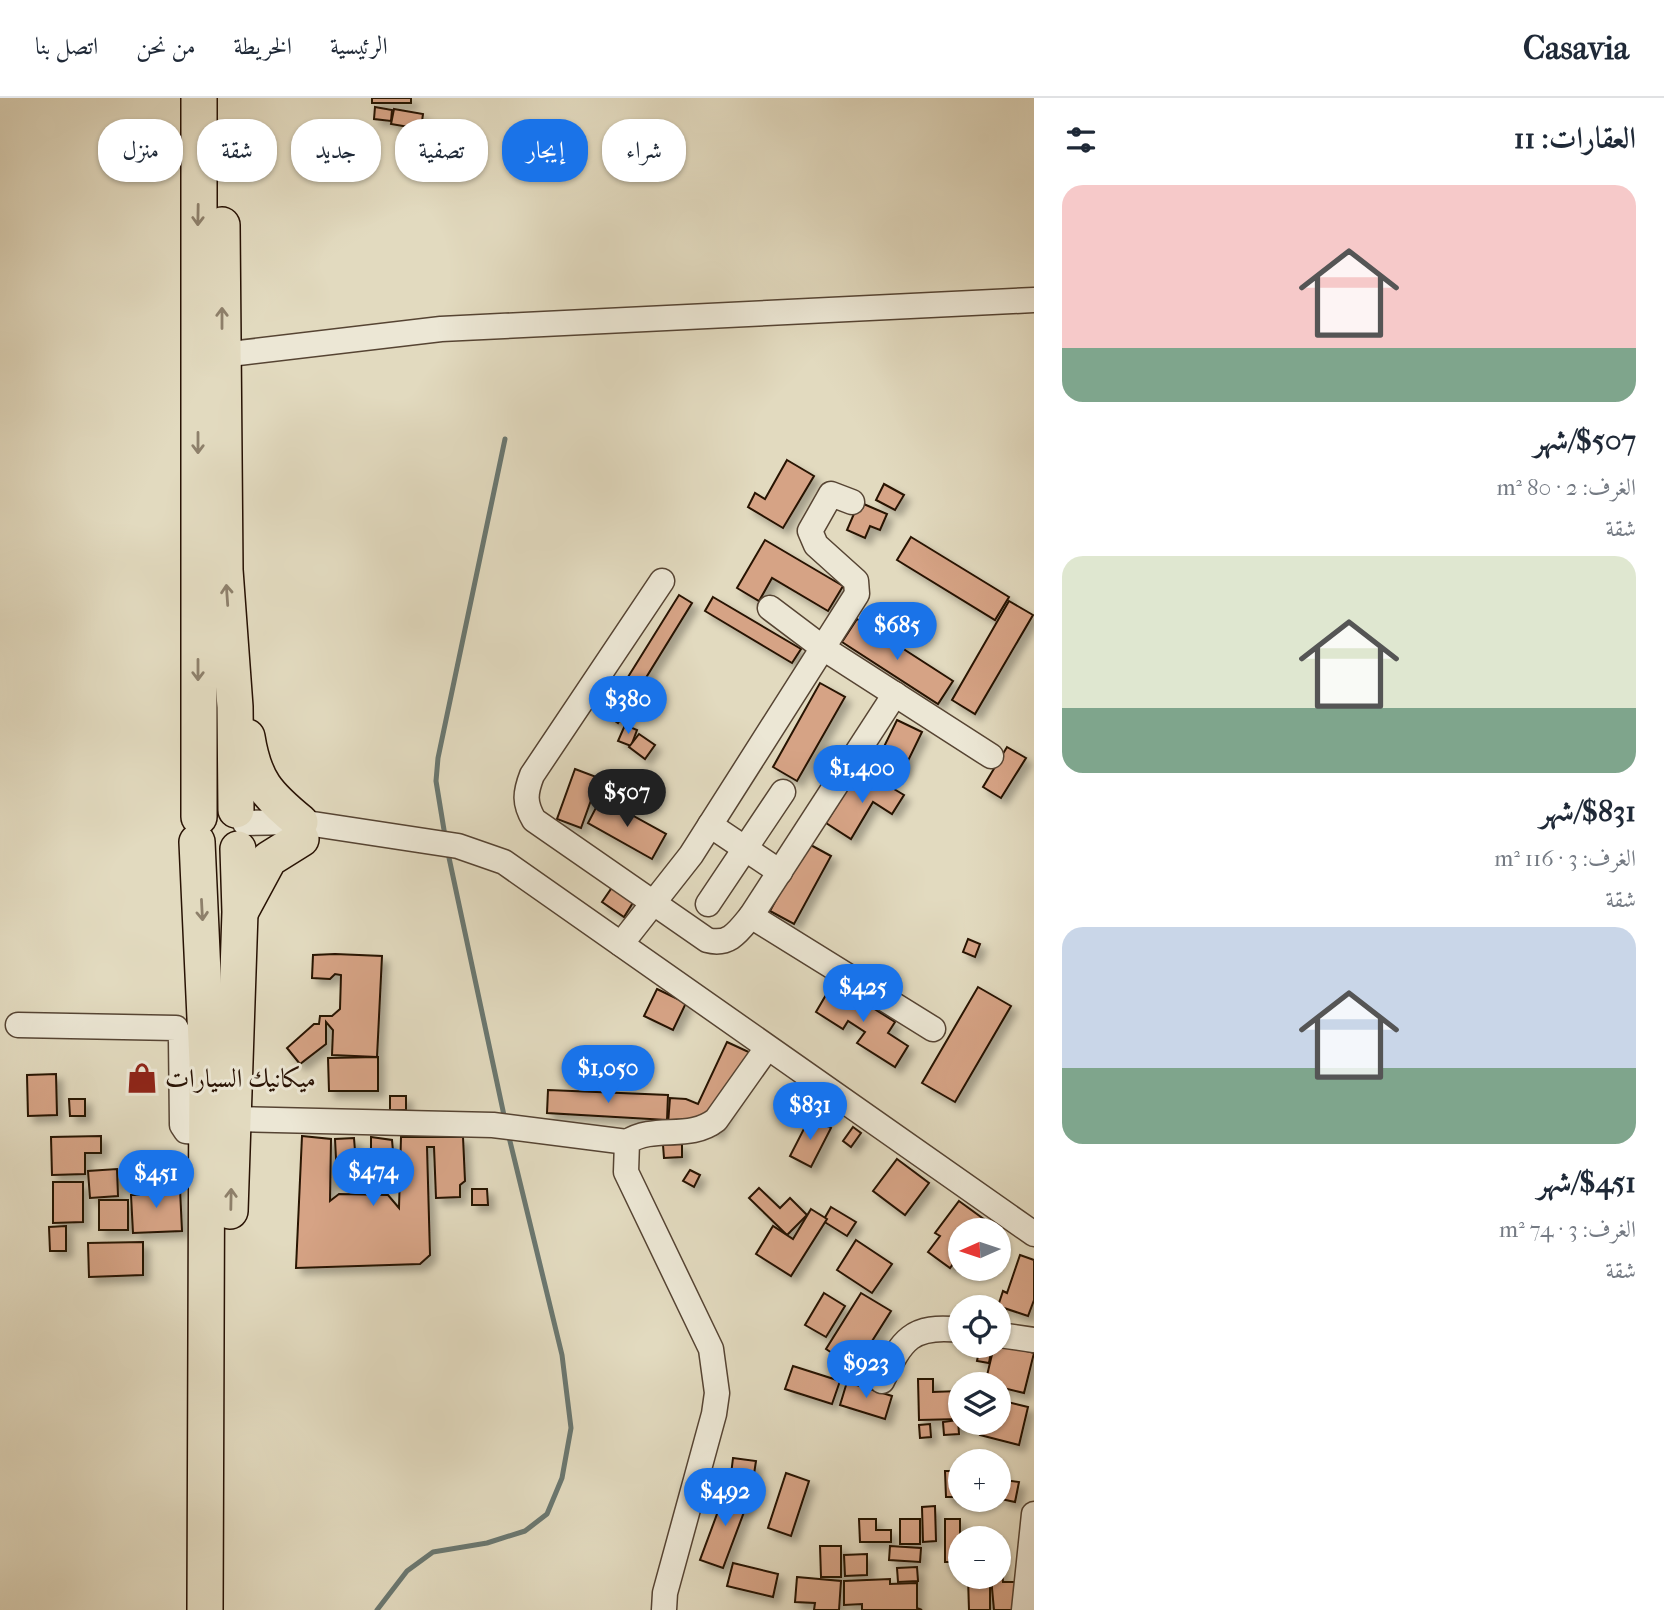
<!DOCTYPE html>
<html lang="ar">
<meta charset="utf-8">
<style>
:root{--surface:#fff;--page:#f6f6f7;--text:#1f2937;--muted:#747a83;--line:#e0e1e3;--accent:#1a73e8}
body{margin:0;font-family:"IM FELL French Canon",Amiri,serif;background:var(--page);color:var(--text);direction:rtl;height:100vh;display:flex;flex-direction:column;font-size:26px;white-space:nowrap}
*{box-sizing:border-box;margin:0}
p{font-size:23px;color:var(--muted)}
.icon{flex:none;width:38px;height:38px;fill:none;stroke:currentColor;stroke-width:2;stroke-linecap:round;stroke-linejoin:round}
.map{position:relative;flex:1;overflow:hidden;direction:ltr}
.details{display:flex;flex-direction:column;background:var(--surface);width:630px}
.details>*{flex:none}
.hud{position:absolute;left:21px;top:21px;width:665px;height:63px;direction:rtl;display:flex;gap:14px}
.needle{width:46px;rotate:267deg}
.fabs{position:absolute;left:948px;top:1120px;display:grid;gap:14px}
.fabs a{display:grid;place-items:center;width:63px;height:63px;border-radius:50%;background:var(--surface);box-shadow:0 2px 5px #0004;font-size:35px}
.price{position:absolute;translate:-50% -60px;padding:0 16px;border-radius:24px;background:var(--accent);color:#fff;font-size:23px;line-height:46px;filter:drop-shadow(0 2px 4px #0008)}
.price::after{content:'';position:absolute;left:50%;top:42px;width:21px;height:16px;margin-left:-10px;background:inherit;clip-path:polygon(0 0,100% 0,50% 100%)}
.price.selected{background:#222;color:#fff}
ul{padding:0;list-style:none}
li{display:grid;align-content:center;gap:14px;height:371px;padding:0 28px}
li span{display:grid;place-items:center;height:217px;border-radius:21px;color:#555}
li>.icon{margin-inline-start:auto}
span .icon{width:126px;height:126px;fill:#fffc;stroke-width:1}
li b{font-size:30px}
h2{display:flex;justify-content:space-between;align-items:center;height:84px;padding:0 28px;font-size:30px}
.chip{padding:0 24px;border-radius:28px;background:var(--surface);box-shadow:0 2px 5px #0004;font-size:24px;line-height:63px}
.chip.selected{background:var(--accent);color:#fff}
header{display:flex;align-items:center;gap:42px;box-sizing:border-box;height:98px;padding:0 35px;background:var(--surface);border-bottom:2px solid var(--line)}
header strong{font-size:33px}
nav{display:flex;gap:38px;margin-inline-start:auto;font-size:24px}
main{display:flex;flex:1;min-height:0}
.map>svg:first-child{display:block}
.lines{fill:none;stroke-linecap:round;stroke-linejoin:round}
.stream{stroke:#6a7770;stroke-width:5}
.building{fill:#d6a385;stroke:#281204;stroke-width:2;filter:url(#shadow)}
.minor-casing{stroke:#564433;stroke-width:27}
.highway-casing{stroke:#281204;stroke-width:38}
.minor{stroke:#ece7d5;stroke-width:24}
.highway{stroke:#e2dabf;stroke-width:35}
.oneway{stroke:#8e806b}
.labels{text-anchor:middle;stroke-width:6;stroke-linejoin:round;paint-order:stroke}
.poi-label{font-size:26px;fill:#281204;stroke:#ece7d5;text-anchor:start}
</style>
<header>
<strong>Casavia</strong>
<nav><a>الرئيسية</a><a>الخريطة</a><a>من نحن</a><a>اتصل بنا</a></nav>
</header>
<main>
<section class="details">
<h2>العقارات: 11<svg class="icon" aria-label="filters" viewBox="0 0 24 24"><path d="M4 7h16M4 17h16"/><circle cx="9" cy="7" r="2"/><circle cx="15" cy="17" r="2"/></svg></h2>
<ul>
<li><span style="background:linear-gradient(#f6c9c9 75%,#7fa58c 0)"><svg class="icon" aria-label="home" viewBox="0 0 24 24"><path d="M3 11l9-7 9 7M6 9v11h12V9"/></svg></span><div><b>$507/شهر</b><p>الغرف: 2 · 80 m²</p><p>شقة</p></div></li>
<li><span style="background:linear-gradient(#dfe7d0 70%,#7fa58c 0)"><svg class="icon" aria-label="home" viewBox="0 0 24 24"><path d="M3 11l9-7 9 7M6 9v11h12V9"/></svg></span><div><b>$831/شهر</b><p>الغرف: 3 · 116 m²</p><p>شقة</p></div></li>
<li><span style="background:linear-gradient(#c9d6e8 65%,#7fa58c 0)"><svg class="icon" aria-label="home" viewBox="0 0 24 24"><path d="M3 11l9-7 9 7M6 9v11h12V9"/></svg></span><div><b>$451/شهر</b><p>الغرف: 3 · 74 m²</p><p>شقة</p></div></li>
</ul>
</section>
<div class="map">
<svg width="1034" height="1512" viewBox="0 0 1034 1512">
<defs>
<filter id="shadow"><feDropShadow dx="6" dy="6" stdDeviation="3.5" flood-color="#0004"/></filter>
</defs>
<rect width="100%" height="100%" fill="#e2dabf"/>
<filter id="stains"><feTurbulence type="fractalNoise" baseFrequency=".00286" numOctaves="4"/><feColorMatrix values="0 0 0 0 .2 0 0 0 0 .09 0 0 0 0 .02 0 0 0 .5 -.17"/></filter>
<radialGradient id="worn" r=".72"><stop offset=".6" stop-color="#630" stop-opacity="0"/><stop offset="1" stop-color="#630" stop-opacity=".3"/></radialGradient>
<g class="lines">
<g class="stream">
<polyline points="445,738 436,683 438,660 505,341"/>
<polyline points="448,755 505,1022"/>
<polyline points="377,1512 407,1473 433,1454 487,1445 525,1433 547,1416 562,1380 571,1330 562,1257 508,1035"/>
</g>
</g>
<g class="building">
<rect x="372" y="0" width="39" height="5"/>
<polygon points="375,9 392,12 391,23 374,21"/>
<polygon points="394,11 423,16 421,31 391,26"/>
<polygon points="787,362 814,378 783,430 748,409 755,395 765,401"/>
<polygon points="884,386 904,397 895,412 876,402"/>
<polygon points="859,404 887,416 880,432 870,428 865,440 847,432"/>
<polygon points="911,439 1009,499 995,522 897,462"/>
<polygon points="765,442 843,488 828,513 772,480 759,503 737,490"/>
<polygon points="679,497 692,505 618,625 605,616"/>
<polygon points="713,499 801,551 792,565 705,513"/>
<polygon points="1009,503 1033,517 975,616 952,602"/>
<polygon points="857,521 953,583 938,606 842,544"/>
<polygon points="820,585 845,599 797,683 773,669"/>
<polygon points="897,622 922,634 903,673 878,661"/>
<polygon points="625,627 637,632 631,648 618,643"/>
<polygon points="639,636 655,647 645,661 629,649"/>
<polygon points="1007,649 1026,660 1001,700 983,689"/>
<polygon points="575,671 599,680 581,730 557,721"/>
<polygon points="872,678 904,697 892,716 873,704 851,741 826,725 850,686 863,693"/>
<polygon points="601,700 666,736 652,761 588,725"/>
<polygon points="807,745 831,758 794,826 770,813"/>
<polygon points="613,788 634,803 624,819 602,804"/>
<polygon points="968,841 980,846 975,859 963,854"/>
<polygon points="335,856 382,858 377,959 332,957 333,932 326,924 326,946 300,966 287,950 314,926 319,926 320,918 332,918 340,911 341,877 335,876 330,881 312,880 313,857"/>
<polygon points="833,885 895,924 888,935 908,948 895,969 857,945 865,934 848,923 843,931 816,914"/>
<polygon points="978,889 1011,908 955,1004 922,985"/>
<polygon points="657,891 686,905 673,932 644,918"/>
<polygon points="727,944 753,956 716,1037 716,1032 668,1026 670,1000 686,1001 698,1006"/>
<polygon points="378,959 378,993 329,993 328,960"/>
<polygon points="56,976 57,1017 28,1018 27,977"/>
<polygon points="548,992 668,997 667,1022 547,1015"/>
<rect x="390" y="998" width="16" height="14"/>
<polygon points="69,1001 85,1001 85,1018 70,1018"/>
<polygon points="810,1019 831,1030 811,1069 790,1058"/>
<polygon points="853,1029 861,1035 851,1049 843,1043"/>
<polygon points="101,1038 101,1055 85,1055 85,1076 52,1077 51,1039"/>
<polygon points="302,1038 331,1041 330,1103 339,1096 388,1097 399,1110 401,1039 463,1039 465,1083 460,1087 460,1099 436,1100 434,1049 427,1049 430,1157 420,1166 296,1170"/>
<polygon points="371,1039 392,1042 395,1076 371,1079"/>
<polygon points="354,1040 357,1079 337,1080 335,1041"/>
<polygon points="682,1046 682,1059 664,1060 663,1047"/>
<polygon points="897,1061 929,1085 905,1117 873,1093"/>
<polygon points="178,1069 179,1090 159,1091 158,1070"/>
<polygon points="117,1071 118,1098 90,1100 88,1073"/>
<polygon points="690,1072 700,1077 694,1089 683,1083"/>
<polygon points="53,1084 83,1084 83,1124 53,1125"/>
<polygon points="139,1086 158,1086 158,1092 180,1091 182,1133 133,1135 131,1097 139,1097"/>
<polygon points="759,1090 780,1110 790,1100 807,1117 787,1137 749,1100"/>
<polygon points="472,1091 487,1091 488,1107 472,1107"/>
<rect x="99" y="1102" width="29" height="30"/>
<polygon points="959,1103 985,1122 977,1132 961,1132 961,1155 950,1170 928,1154 940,1138 935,1135"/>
<polygon points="831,1109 856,1124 847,1138 823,1123"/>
<polygon points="811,1111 827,1121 791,1178 756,1156 773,1128 793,1141"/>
<polygon points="66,1128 66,1153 50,1153 49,1129"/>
<polygon points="856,1142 892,1166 872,1195 837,1172"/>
<polygon points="143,1144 143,1177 89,1179 88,1145"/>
<polygon points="1020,1157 1034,1162 1034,1202 1028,1218 998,1208 1003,1193 1007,1195"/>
<polygon points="824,1195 845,1208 826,1239 805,1227"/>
<polygon points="861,1195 891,1213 855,1270 826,1251"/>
<polygon points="999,1246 1034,1255 1024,1295 999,1289 999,1286 985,1286 994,1248"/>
<polygon points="980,1248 992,1248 989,1265 977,1263"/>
<polygon points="793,1268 840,1283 832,1306 785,1291"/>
<polygon points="918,1281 933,1281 933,1294 959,1293 960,1321 919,1322"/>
<polygon points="847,1284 892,1298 885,1321 840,1307"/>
<polygon points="999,1302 1028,1309 1019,1347 980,1337 983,1325 999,1325"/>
<polygon points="958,1322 959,1336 944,1337 943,1324"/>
<polygon points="930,1326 931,1339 920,1340 919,1327"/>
<polygon points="733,1360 756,1363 752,1389 730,1385"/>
<polygon points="945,1373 961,1373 961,1399 946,1399"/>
<polygon points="786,1375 809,1383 791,1438 768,1430"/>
<polygon points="1004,1382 1019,1384 1015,1404 1001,1401"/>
<polygon points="727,1389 750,1398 723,1470 700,1462"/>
<polygon points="935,1408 936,1443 923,1444 922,1409"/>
<polygon points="859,1421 876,1421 876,1432 891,1432 891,1444 860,1444"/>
<rect x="900" y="1421" width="20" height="25"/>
<rect x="945" y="1421" width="15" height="43"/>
<polygon points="820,1448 841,1448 841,1479 821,1479"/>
<polygon points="890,1448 921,1450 920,1464 889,1462"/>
<polygon points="867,1456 867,1477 845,1478 844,1457"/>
<polygon points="733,1465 778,1476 773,1499 727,1488"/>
<polygon points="917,1469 918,1483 898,1484 897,1470"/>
<polygon points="999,1471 1002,1471 1003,1484 1016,1484 1018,1512 994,1512 991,1479 999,1479"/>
<polygon points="797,1479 841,1483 839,1512 814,1512 815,1505 795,1504"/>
<polygon points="968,1480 990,1480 990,1512 969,1512"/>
<polygon points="890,1481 890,1486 917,1485 917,1510 922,1512 862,1512 862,1506 844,1507 844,1483"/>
</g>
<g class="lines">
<defs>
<g id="minor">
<polyline points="222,257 441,231 1034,202"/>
<path d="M662 483 532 677C525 695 524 705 534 722L707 842C729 848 738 834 751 818L933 931"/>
<polyline points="770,510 823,550 991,658"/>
<polyline points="245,725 300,724 458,748 504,764 1034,1136"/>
<polyline points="710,727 780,774"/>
<polyline points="708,806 783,694"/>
<polyline points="751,818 895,596"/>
<polyline points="621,846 691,757 857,496 856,483 816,447 810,433 831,396 852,404"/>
<polyline points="18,927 176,930 181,940 182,1027 186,1033 207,1035"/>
<polyline points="233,1021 493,1027 627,1044"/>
<polyline points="999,1237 1034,1242"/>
<path d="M882 1283C902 1242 911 1226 961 1232"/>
<path d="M664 1512 665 1495 714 1316 717 1295 711 1251 626 1074 627 1044C655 1026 689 1043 716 1022L767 950"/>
<polyline points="1024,1512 1034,1416"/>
</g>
<g id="highway">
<polyline points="222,127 225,472 235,609 236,712"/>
<path d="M247 639C254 683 267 697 300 724"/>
<polyline points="199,719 199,0"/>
<polyline points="197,744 207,964 205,1512"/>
<polyline points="242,811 269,761 301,741"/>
<polyline points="230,1113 240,814 238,751"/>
</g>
</defs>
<use href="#minor" class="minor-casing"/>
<use href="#highway" class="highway-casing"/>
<use href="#minor" class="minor"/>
<use href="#highway" class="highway"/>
</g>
<defs><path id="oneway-shaft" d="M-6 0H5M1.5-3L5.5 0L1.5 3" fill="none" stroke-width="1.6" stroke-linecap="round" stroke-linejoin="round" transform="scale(1.75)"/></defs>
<g class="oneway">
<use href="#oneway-shaft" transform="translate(198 117) rotate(91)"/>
<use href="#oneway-shaft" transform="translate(222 220) rotate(-90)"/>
<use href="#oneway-shaft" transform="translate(198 345) rotate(90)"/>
<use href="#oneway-shaft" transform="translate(227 497) rotate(-94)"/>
<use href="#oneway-shaft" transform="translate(198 572) rotate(90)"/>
<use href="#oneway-shaft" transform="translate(202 812) rotate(87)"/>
<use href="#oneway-shaft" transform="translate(231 1101) rotate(-89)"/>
</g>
<defs>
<symbol id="shop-bare" viewBox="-9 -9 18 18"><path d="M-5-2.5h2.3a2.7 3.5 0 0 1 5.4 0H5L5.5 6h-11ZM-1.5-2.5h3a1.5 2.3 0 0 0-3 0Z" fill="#8f2418" stroke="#ece7d5" stroke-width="2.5" paint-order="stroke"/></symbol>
</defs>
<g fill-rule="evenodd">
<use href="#shop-bare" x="120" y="958" width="44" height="44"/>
</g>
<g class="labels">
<g class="poi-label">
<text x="165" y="989">ميكانيك السيارات</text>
</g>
</g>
<rect width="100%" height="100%" filter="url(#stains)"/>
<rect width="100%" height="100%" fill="url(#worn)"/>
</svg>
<div class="fabs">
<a><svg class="needle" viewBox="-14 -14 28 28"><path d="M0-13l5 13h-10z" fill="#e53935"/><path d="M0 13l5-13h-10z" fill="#747a83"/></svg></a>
<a><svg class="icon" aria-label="locate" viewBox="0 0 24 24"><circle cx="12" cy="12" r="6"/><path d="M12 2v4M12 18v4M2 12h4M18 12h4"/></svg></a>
<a><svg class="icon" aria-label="layers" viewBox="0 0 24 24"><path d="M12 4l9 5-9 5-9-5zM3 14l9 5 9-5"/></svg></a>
<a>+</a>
<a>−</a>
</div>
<b class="price" style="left:897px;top:564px">$685</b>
<b class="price" style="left:628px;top:638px">$380</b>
<b class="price" style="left:862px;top:707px">$1,400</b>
<b class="price selected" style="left:627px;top:731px">$507</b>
<b class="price" style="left:863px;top:926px">$425</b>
<b class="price" style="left:608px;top:1007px">$1,050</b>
<b class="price" style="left:810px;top:1044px">$831</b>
<b class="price" style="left:373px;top:1110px">$474</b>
<b class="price" style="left:156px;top:1112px">$451</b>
<b class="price" style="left:866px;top:1302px">$923</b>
<b class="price" style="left:725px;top:1430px">$492</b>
<div class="hud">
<a class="chip">شراء</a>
<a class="chip selected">إيجار</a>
<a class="chip">تصفية</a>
<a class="chip">جديد</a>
<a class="chip">شقة</a>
<a class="chip">منزل</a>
</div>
</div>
</main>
